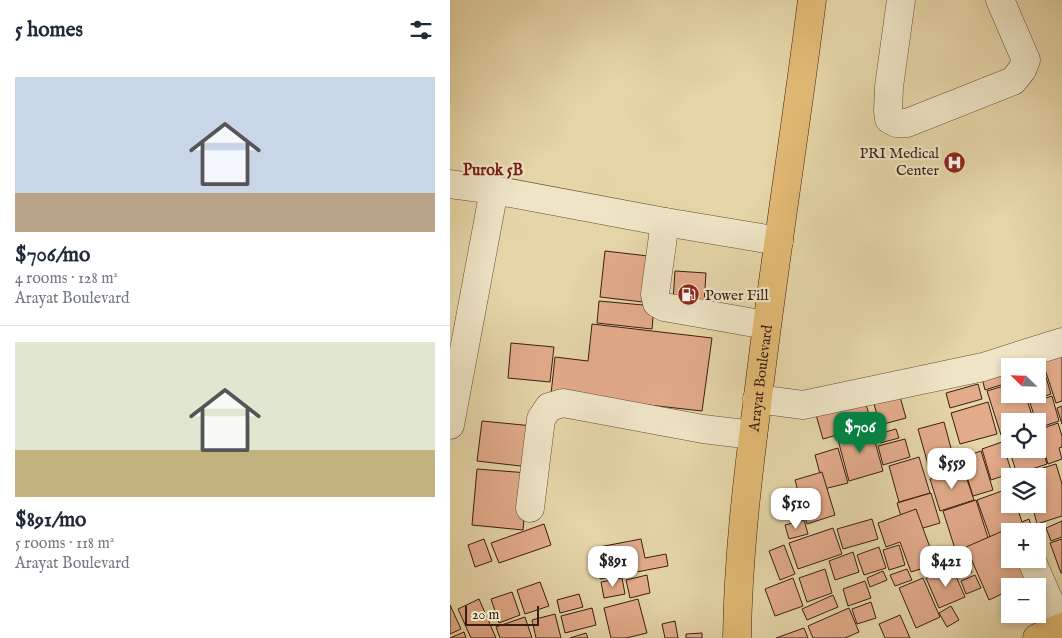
<!DOCTYPE html>
<meta charset="utf-8">
<style>
:root{--surface:#fff;--page:#f6f6f7;--text:#1f2937;--muted:#747a83;--line:#e0e1e3;--accent:#0b8043}
body{margin:0;font-family:"IM FELL English",serif;background:var(--page);color:var(--text);height:100vh;display:flex;flex-direction:column;font-size:19px;white-space:nowrap}
*{box-sizing:border-box;margin:0}
p{font-size:16px;color:var(--muted)}
.icon{flex:none;width:28px;height:28px;fill:none;stroke:currentColor;stroke-width:2;stroke-linecap:round;stroke-linejoin:round}
.map{position:relative;flex:1;overflow:hidden}
.drawer{display:flex;flex-direction:column;background:var(--surface);width:450px}
.drawer>*{flex:none}
.needle{width:32px;rotate:293deg}
.fabs{position:absolute;left:551px;top:358px;display:grid;gap:10px}
.fabs a{display:grid;place-items:center;width:45px;height:45px;border-radius:0px;background:var(--surface);box-shadow:0 2px 8px #0003;font-size:25px}
.scale{position:absolute;left:15px;bottom:12px;width:74px;box-sizing:border-box;padding-left:5px;border:2px solid #3a1e13;border-top:0;font-size:14px;line-height:18px;white-space:nowrap;color:#3a1e13;-webkit-text-stroke:4px #eee4c6;paint-order:stroke}
.price{position:absolute;translate:-50% -42px;padding:0 11px;border-radius:10px;background:#fff;color:#222;font-size:16px;line-height:32px;filter:drop-shadow(0 1px 2px #0008)}
.price::after{content:'';position:absolute;left:50%;top:30px;width:15px;height:11px;margin-left:-8px;background:inherit;clip-path:polygon(0 0,100% 0,50% 100%)}
.price.current{background:var(--accent);color:#fff}
ul{padding:0;list-style:none}
li{display:grid;align-content:center;gap:10px;height:265px;padding:0 15px}
li+li{border-top:1px solid var(--line)}
li span{display:grid;place-items:center;height:155px;border-radius:0px;color:#555}
li>.icon{margin-inline-start:auto}
span .icon{width:90px;height:90px;fill:#fffc;stroke-width:1}
li b{font-size:21px}
h2{display:flex;justify-content:space-between;align-items:center;height:60px;padding:0 15px;font-size:21px}
main{display:flex;flex:1;min-height:0}
.map>svg:first-child{display:block}
.building{fill:#e2ab8a;stroke:#3a1e13}
.lines{fill:none;stroke-linecap:round;stroke-linejoin:round}
.minor-casing{stroke:#654c38;stroke-width:29}
.major-casing{stroke:#3a1e13;stroke-width:29}
.minor{stroke:#eee4c6;stroke-width:28}
.major{stroke:#e2ba74;stroke-width:28}
.labels{text-anchor:middle;stroke-width:4.5;stroke-linejoin:round;paint-order:stroke}
.poi-label{font-size:15px;fill:#3a1e13;stroke:#eee4c6;text-anchor:end}
.street-label{font-size:15px;fill:#3a1e13;stroke:#eee4c6}
.neighbourhood-label{font-size:16px;font-weight:bold;fill:#7a1f14;stroke:#eee4c6}
</style>
<main>
<section class="drawer">
<h2>5 homes<svg class="icon" aria-label="filters" viewBox="0 0 24 24"><path d="M4 7h16M4 17h16"/><circle cx="9" cy="7" r="2"/><circle cx="15" cy="17" r="2"/></svg></h2>
<ul>
<li><span style="background:linear-gradient(#c9d6e8 75%,#b9a48a 0)"><svg class="icon" aria-label="home" viewBox="0 0 24 24"><path d="M3 11l9-7 9 7M6 9v11h12V9"/></svg></span><div><b>$706/mo</b><p>4 rooms · 128 m²</p><p>Arayat Boulevard</p></div></li>
<li><span style="background:linear-gradient(#dfe7d0 70%,#c2b280 0)"><svg class="icon" aria-label="home" viewBox="0 0 24 24"><path d="M3 11l9-7 9 7M6 9v11h12V9"/></svg></span><div><b>$891/mo</b><p>5 rooms · 118 m²</p><p>Arayat Boulevard</p></div></li>
</ul>
</section>
<div class="map">
<svg width="612" height="638" viewBox="0 0 612 638">
<rect width="100%" height="100%" fill="#e5d5a7"/>
<filter id="stains"><feTurbulence type="fractalNoise" baseFrequency=".004" numOctaves="4"/><feColorMatrix values="0 0 0 0 .2 0 0 0 0 .09 0 0 0 0 .02 0 0 0 .5 -.17"/></filter>
<radialGradient id="worn" r=".72"><stop offset=".6" stop-color="#630" stop-opacity="0"/><stop offset="1" stop-color="#630" stop-opacity=".3"/></radialGradient>
<g class="building">
<polygon points="155,251 198,256 193,302 150,297"/>
<polygon points="225,271 256,273 253,318 222,316"/>
<polygon points="149,301 204,306 202,329 147,323"/>
<polygon points="142,324 262,338 252,411 101,394 105,357 138,361"/>
<polygon points="61,343 104,347 100,382 58,378"/>
<polygon points="612,347 612,401 606,403 590,354"/>
<polygon points="560,369 560,382 535,390 532,378"/>
<polygon points="595,374 601,394 580,401 578,394 588,394 588,376"/>
<polygon points="528,384 532,399 500,408 496,393"/>
<polygon points="560,384 560,394 575,394 584,421 560,421 560,432 551,435 537,391"/>
<polygon points="447,386 456,418 430,425 421,394"/>
<polygon points="413,394 422,425 373,439 364,408"/>
<polygon points="602,396 609,421 588,428 588,421 586,421 580,403"/>
<polygon points="538,402 547,434 510,444 501,413"/>
<polygon points="612,406 612,424 607,408"/>
<polygon points="32,421 83,426 79,467 27,461"/>
<polygon points="494,422 506,467 481,475 468,429"/>
<polygon points="608,423 612,436 612,447 609,448 612,459 598,464 588,430"/>
<polygon points="421,427 433,471 399,481 387,436"/>
<polygon points="446,429 449,438 430,443 428,434"/>
<polygon points="560,435 560,449 588,449 588,435 597,464 567,474 555,437"/>
<polygon points="455,439 460,457 433,465 428,446"/>
<polygon points="552,442 562,473 541,480 532,449"/>
<polygon points="388,448 398,483 374,489 365,455"/>
<polygon points="531,451 543,490 523,496 511,458"/>
<polygon points="469,457 480,493 449,502 439,466"/>
<polygon points="606,464 612,484 612,516 587,524 582,504 588,504 588,476 574,476 573,474"/>
<polygon points="513,468 524,500 490,511 480,479"/>
<polygon points="27,469 78,473 73,530 22,525"/>
<polygon points="372,472 385,515 357,524 345,480"/>
<polygon points="560,488 560,504 566,504 572,522 579,519 583,531 560,531 560,539 543,545 527,500"/>
<polygon points="481,493 490,523 456,533 447,503"/>
<polygon points="526,500 539,541 506,552 493,511"/>
<polygon points="466,509 486,564 461,572 450,542 436,547 428,523"/>
<polygon points="422,519 428,539 393,549 387,529"/>
<polygon points="354,520 358,534 339,539 335,525"/>
<polygon points="612,521 612,537 601,541 596,528"/>
<polygon points="94,524 101,545 49,563 41,543"/>
<polygon points="383,528 392,554 348,569 339,543"/>
<polygon points="555,530 560,542 560,559 567,559 578,582 569,586 560,586 560,590 539,600 516,547"/>
<polygon points="34,539 42,561 25,567 18,545"/>
<polygon points="191,539 195,558 216,554 218,566 150,579 144,548"/>
<polygon points="612,539 612,573 611,573 600,543"/>
<polygon points="334,545 345,574 330,580 319,551"/>
<polygon points="449,545 455,565 439,570 433,550"/>
<polygon points="429,547 436,568 414,575 407,555"/>
<polygon points="403,552 409,572 385,580 379,561"/>
<polygon points="517,558 522,572 509,578 503,564"/>
<polygon points="502,567 515,597 489,608 476,578"/>
<polygon points="375,569 382,593 357,602 349,578"/>
<polygon points="457,569 462,580 445,586 440,575"/>
<polygon points="433,571 437,580 420,587 417,578"/>
<polygon points="197,575 200,593 180,598 176,580"/>
<polygon points="525,575 531,588 516,594 511,581"/>
<polygon points="172,578 175,594 154,598 151,582"/>
<polygon points="343,578 353,606 325,616 315,589"/>
<polygon points="473,578 490,617 466,628 449,588"/>
<polygon points="415,581 421,598 398,606 393,589"/>
<polygon points="90,582 99,606 75,614 67,590"/>
<polygon points="62,592 70,615 49,623 41,599"/>
<polygon points="129,594 133,607 110,613 107,600"/>
<polygon points="383,595 388,607 357,620 352,609"/>
<polygon points="29,599 46,638 21,638 8,609"/>
<polygon points="188,599 197,633 176,638 161,638 154,608"/>
<polygon points="421,602 426,618 407,624 402,609"/>
<polygon points="0,605 11,629 0,634"/>
<polygon points="501,606 509,620 497,627 489,613"/>
<polygon points="142,608 146,625 115,633 111,616"/>
<polygon points="399,608 409,632 395,638 363,638 358,626"/>
<polygon points="105,614 111,638 86,638 82,620"/>
<polygon points="450,615 460,638 435,638 429,624"/>
<polygon points="75,617 82,638 50,638 46,627"/>
<polygon points="225,621 228,638 215,638 212,624"/>
<polygon points="354,628 358,638 326,638"/>
<polygon points="14,632 16,638 0,638"/>
<polygon points="136,633 138,638 120,638"/>
<polygon points="252,633 252,638 236,638 236,634"/>
</g>
<g class="lines">
<defs>
<g id="minor">
<polyline points="451,0 439,87 438,111 439,119 446,123 457,123 563,81 572,70 576,60 550,0"/>
<polyline points="0,184 44,190 215,222 329,241"/>
<polyline points="215,222 205,294 207,303 214,307 316,325"/>
<polyline points="307,399 353,405 533,367 612,342"/>
<polyline points="0,425 44,190"/>
<polyline points="80,508 91,419 99,407 113,403 253,429 303,435"/>
<polyline points="581,559 611,628"/>
</g>
<g id="major">
<path id="s1" d="M287 638C288 560 297 482 307 405 323 269 345 135 362 0"/>
<polyline points="587,638 612,627"/>
</g>
</defs>
<use href="#minor" class="minor-casing"/>
<use href="#major" class="major-casing"/>
<use href="#minor" class="minor"/>
<use href="#major" class="major"/>
</g>
<defs>
<symbol id="hospital-disc" viewBox="-11 -11 22 22"><circle r="9.5" fill="#8f2418" stroke="#eee4c6"/><path d="M-5-5h3v3.5h4V-5h3V5h-3V1.5h-4V5h-3Z" fill="#fff"/></symbol>
<symbol id="fuel-disc" viewBox="-11 -11 22 22"><circle r="9.5" fill="#8f2418" stroke="#eee4c6"/><path d="M-5.5-6h7V0h2V4h1.3V-2.5L3-4.5l.8-.8L6-3V5H2.5V1h-1V6h-7ZM-4.2-4.7v3.2H.2V-4.7Z" fill="#fff"/></symbol>
</defs>
<g fill-rule="evenodd">
<use href="#hospital-disc" x="492" y="150" width="25" height="25"/>
<use href="#fuel-disc" x="226" y="282" width="25" height="25"/>
</g>
<g class="labels">
<g class="poi-label">
<text x="489" y="158">PRI Medical<tspan x="489" dy="17">Center</tspan></text>
<text x="255" y="300" text-anchor="start">Power Fill</text>
</g>
<g class="street-label">
<text dy="5" stroke="none"><textPath href="#s1" startOffset="261">Arayat Boulevard</textPath></text>
</g>
<g class="neighbourhood-label">
<text x="43" y="175">Purok 5B</text>
</g>
</g>
<rect width="100%" height="100%" filter="url(#stains)"/>
<rect width="100%" height="100%" fill="url(#worn)"/>
</svg>
<div class="fabs">
<a><svg class="needle" viewBox="-14 -14 28 28"><path d="M0-13l5 13h-10z" fill="#e53935"/><path d="M0 13l5-13h-10z" fill="#747a83"/></svg></a>
<a><svg class="icon" aria-label="locate" viewBox="0 0 24 24"><circle cx="12" cy="12" r="6"/><path d="M12 2v4M12 18v4M2 12h4M18 12h4"/></svg></a>
<a><svg class="icon" aria-label="layers" viewBox="0 0 24 24"><path d="M12 4l9 5-9 5-9-5zM3 14l9 5 9-5"/></svg></a>
<a>+</a>
<a>−</a>
</div>
<div class="scale">20 m</div>
<b class="price current" style="left:410px;top:454px">$706</b>
<b class="price" style="left:502px;top:490px">$559</b>
<b class="price" style="left:346px;top:530px">$510</b>
<b class="price" style="left:163px;top:588px">$891</b>
<b class="price" style="left:496px;top:588px">$421</b>
</div>
</main>
